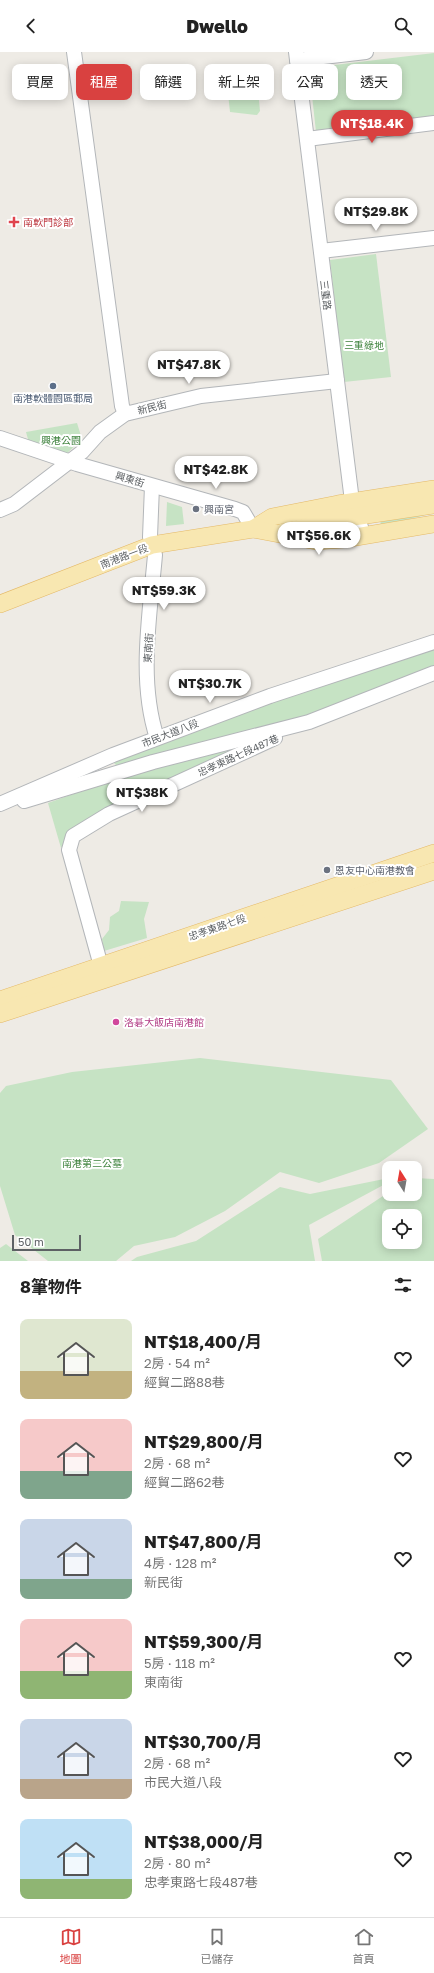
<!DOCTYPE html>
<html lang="zh-TW">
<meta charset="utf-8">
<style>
:root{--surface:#fff;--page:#f2f2f2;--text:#222;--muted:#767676;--line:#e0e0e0;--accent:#d94140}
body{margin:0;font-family:"Golos Text","Noto Sans TC",sans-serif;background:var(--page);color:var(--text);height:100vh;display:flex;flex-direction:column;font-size:15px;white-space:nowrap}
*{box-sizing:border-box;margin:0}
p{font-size:13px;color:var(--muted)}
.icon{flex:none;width:22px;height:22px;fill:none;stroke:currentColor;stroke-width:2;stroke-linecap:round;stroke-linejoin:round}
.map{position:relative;height:1209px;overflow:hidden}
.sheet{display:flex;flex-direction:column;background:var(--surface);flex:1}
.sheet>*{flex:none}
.hud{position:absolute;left:12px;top:12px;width:410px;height:36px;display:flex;gap:8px}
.needle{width:26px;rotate:349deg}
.tools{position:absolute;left:382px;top:1109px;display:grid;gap:8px}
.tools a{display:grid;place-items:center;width:40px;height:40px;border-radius:8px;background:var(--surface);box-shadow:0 2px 10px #0003;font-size:20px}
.scale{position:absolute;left:12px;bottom:10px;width:69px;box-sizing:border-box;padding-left:4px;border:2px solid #5d6164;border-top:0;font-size:11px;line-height:14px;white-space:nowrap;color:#5d6164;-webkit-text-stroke:3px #fff;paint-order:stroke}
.price{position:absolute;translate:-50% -34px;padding:0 9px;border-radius:14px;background:#fff;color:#222;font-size:13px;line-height:26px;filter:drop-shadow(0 1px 2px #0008)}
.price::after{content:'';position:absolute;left:50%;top:24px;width:12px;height:9px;margin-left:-6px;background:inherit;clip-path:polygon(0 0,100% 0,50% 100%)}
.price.active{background:var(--accent);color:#fff}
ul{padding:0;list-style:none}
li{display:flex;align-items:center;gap:12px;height:100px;padding:0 20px}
li span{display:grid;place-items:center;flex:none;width:112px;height:80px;border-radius:8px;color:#555}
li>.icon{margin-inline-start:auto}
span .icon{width:48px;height:48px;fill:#fffc;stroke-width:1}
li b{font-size:17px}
h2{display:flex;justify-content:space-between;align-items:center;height:48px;padding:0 20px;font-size:17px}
.tag{padding:0 14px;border-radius:8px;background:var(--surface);box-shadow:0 2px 10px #0003;font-size:14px;line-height:36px}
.tag.active{background:var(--accent);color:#fff}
header{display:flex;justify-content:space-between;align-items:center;height:52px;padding:0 20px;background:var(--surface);font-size:18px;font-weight:800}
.menu{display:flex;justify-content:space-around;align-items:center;height:56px;border-top:1px solid var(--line);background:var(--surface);font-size:11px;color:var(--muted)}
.menu a{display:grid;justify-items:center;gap:2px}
.menu .active{color:var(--accent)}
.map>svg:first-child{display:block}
.green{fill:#c6e3c4;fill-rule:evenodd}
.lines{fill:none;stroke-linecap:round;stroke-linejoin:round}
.minor-casing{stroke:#b3b6b9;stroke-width:16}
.major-casing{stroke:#e4b968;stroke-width:18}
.minor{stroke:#fff;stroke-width:14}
.major{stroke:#f8e7b1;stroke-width:17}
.health-dot{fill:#e0444e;stroke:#fff;stroke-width:1.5}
.service-dot{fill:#5c6f8a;stroke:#fff;stroke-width:1.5}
.worship-dot{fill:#6b7280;stroke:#fff;stroke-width:1.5}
.hotel-dot{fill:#d1479c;stroke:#fff;stroke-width:1.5}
.labels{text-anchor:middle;stroke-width:4;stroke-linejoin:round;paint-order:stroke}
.health-label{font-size:10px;fill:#be3a42;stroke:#fff;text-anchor:start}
.street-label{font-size:10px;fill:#5d6164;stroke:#fff}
.park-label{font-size:10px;fill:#3f833e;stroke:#fff}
.service-label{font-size:10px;fill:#4e5e75;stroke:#fff}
.worship-label{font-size:10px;fill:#5b616d;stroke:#fff;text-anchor:start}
.hotel-label{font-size:10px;fill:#b23c85;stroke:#fff;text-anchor:start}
</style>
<header><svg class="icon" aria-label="back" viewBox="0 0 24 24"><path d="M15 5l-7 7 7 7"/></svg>Dwello<svg class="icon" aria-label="search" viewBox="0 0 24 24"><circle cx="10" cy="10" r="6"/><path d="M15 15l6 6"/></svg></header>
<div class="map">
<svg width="434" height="1209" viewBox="0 0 434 1209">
<rect width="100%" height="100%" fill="#eeebe5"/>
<g class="green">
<polygon points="434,1 434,65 316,80 309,16"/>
<polygon points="246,24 252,24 257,28 260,59 257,63 230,60 227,32"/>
<polygon points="376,202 391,325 344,330 330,208"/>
<polygon points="77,371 82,387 64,404 29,391 26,380"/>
<polygon points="167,450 182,455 184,472 166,474"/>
<polygon points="434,459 422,464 381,474 380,467"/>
<polygon points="434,596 434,616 301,665 120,713 116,713 113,710 254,657"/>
<polygon points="245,691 245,696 72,778 61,796 48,751 129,722"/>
<polygon points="121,849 149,850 144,867 147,886 104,899 102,887 109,878 110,865 119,859"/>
<polygon points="200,1006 391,1028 428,1077 379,1111 319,1131 280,1120 225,1159 175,1185 134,1194 116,1209 48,1209 15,1183 0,1134 0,1041 6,1034 72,1020"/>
<polygon points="389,1126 389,1130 309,1173 315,1209 131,1209 137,1205 196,1189 280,1135 310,1142"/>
<path d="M415 1126 434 1127V1209H322L318 1187 389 1140V1142H415ZM389 1164H415V1190H389Z"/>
<polygon points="6,1192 28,1209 0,1209 0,1196"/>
</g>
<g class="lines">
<defs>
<g id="minor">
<polyline points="74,0 122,354 125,362"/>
<polyline points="296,0 352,449 364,484"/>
<polyline points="297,8 366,0"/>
<polyline points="307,87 434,71"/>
<polyline points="321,199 434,186"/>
<polyline points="0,386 77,412 235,457 243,460 253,477"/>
<path d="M152 434 150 485 155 503C150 562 138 628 157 686"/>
<polyline points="0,458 14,452 82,400 100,380 125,362 201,344 337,329"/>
<polyline points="24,749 153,710 309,670 434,621"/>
<polyline points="0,752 113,703 270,644 434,590"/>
<polyline points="101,914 69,798 73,784 109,762 275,686"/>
</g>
<g id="major">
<polyline points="253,477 272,465 338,452 434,437"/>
<polyline points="283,480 340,467 434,453"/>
<polyline points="0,552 152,493 253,477 316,489 344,487 434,472"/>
<polyline points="0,948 434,801"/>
<polyline points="0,962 434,819"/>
</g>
</defs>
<use href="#minor" class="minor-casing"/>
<use href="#major" class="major-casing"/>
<use href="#minor" class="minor"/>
<use href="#major" class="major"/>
</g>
<path class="health-dot" d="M12 164h4v4h4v4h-4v4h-4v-4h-4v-4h4z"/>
<circle class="service-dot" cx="53" cy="334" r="4"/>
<g class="worship-dot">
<circle cx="196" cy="457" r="4"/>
<circle cx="327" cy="818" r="4"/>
</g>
<circle class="hotel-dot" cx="116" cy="970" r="4"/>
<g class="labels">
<g class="health-label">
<text x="23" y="174">南軟門診部</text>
</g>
<g class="street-label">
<text transform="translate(326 243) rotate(83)" y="4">三重路</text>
<text transform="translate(152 355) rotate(-14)" y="4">新民街</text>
<text transform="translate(130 427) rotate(17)" y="4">興東街</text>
<text transform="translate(124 504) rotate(-21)" y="4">南港路一段</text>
<text transform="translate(148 596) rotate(-86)" y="4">東南街</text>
<text transform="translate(170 681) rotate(-21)" y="4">市民大道八段</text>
<text transform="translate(238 703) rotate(-24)" y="4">忠孝東路七段487巷</text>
<text transform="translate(217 875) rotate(-19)" y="4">忠孝東路七段</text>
</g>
<g class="park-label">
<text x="364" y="297">三重綠地</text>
<text x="61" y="392">興港公園</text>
<text x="92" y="1115">南港第二公墓</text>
</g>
<g class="service-label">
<text x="53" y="350">南港軟體園區郵局</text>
</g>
<g class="worship-label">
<text x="204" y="461">興南宮</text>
<text x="335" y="822">恩友中心南港教會</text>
</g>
<g class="hotel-label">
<text x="124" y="974">洛碁大飯店南港館</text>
</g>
</g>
</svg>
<div class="tools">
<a><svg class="needle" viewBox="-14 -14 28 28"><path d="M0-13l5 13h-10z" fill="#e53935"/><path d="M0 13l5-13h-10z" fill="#767676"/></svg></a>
<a><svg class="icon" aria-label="locate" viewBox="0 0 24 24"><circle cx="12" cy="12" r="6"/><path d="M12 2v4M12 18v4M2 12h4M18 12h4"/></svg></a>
</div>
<div class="scale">50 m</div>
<b class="price active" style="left:372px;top:92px">NT$18.4K</b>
<b class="price" style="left:376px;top:180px">NT$29.8K</b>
<b class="price" style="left:189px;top:333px">NT$47.8K</b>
<b class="price" style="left:216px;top:438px">NT$42.8K</b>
<b class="price" style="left:319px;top:504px">NT$56.6K</b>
<b class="price" style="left:164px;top:559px">NT$59.3K</b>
<b class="price" style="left:210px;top:652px">NT$30.7K</b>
<b class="price" style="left:142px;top:761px">NT$38K</b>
<div class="hud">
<a class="tag">買屋</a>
<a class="tag active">租屋</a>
<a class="tag">篩選</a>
<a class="tag">新上架</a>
<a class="tag">公寓</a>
<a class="tag">透天</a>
</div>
</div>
<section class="sheet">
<h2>8筆物件<svg class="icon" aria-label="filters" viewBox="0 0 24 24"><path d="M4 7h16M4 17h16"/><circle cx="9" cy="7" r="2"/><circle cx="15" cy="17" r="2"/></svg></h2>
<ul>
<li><span style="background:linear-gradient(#dfe7d0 65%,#c2b280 0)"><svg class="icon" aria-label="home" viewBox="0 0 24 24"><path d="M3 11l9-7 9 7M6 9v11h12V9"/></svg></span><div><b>NT$18,400/月</b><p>2房 · 54 m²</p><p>經貿二路88巷</p></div><svg class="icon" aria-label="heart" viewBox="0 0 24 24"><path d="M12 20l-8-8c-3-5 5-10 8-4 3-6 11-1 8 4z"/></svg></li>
<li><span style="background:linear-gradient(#f6c9c9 65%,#7fa58c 0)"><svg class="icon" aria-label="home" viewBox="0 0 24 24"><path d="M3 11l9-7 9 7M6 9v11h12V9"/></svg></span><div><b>NT$29,800/月</b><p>2房 · 68 m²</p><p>經貿二路62巷</p></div><svg class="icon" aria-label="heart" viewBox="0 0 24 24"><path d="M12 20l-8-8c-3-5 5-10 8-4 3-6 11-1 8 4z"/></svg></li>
<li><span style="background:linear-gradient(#c9d6e8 75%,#7fa58c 0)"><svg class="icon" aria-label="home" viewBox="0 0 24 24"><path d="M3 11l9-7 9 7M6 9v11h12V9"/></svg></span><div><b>NT$47,800/月</b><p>4房 · 128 m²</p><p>新民街</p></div><svg class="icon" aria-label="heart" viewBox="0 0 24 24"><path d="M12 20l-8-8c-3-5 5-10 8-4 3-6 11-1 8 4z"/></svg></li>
<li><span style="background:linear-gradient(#f6c9c9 65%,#8fb573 0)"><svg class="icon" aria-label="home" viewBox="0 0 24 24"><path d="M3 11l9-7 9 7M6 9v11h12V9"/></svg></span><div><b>NT$59,300/月</b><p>5房 · 118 m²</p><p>東南街</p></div><svg class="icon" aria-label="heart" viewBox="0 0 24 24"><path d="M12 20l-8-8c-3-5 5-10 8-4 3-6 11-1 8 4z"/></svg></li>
<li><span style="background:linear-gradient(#c9d6e8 75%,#b9a48a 0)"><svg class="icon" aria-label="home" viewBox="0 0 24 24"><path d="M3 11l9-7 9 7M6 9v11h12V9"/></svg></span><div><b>NT$30,700/月</b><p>2房 · 68 m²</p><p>市民大道八段</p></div><svg class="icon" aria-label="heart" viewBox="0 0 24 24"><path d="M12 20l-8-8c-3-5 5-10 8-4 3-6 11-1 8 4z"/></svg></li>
<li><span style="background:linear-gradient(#bfe0f5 75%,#8fb573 0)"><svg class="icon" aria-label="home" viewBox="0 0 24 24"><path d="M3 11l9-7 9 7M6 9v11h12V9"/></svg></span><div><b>NT$38,000/月</b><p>2房 · 80 m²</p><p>忠孝東路七段487巷</p></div><svg class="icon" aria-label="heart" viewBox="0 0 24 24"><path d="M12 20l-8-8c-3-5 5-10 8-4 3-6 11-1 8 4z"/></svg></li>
</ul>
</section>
<nav class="menu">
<a class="active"><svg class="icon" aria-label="map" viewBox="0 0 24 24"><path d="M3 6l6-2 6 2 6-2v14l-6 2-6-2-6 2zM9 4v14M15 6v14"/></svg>地圖</a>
<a><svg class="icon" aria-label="saved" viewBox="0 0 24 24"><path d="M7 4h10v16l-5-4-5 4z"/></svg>已儲存</a>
<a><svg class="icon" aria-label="home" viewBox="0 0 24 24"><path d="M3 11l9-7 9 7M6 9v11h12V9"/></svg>首頁</a>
</nav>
